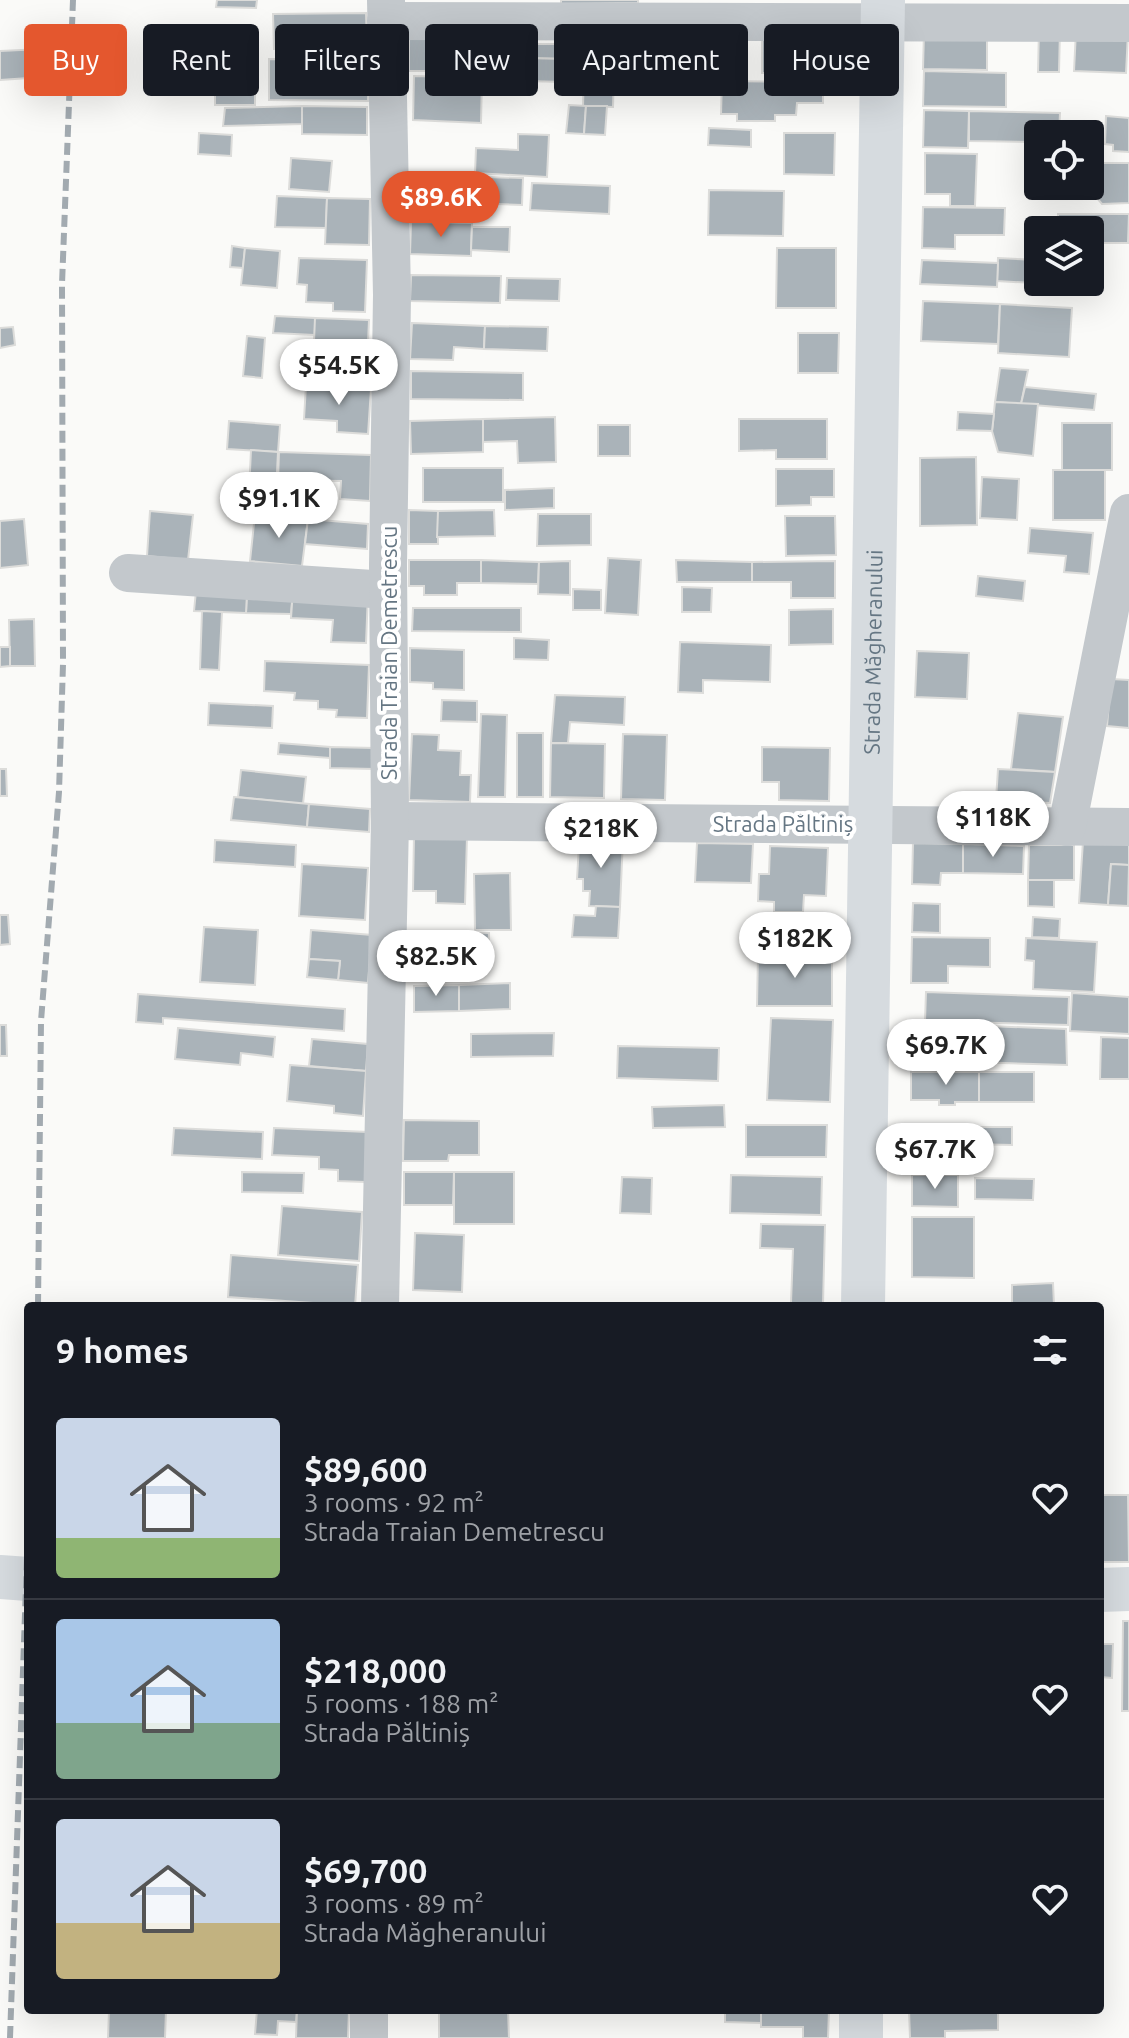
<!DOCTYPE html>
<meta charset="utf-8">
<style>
:root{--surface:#171b24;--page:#242831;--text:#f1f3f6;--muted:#9ea1a6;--line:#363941;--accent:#e4572e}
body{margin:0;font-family:Ubuntu,sans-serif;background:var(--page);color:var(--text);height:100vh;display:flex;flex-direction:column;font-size:30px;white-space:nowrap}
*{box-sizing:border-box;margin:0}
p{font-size:26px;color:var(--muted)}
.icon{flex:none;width:44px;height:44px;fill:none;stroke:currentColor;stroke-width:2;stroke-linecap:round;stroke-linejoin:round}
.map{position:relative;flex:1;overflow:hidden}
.drawer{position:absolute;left:24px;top:1302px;width:1080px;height:712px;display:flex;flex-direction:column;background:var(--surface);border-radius:8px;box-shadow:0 8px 32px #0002}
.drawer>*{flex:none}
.banner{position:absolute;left:24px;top:24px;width:1082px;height:72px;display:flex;gap:16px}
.controls{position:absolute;left:1024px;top:120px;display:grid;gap:16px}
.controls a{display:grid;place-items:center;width:80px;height:80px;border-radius:8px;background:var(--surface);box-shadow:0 8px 32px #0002;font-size:40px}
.price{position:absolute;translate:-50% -68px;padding:0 18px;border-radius:28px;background:#fff;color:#222;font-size:26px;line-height:52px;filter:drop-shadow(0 2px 4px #0008)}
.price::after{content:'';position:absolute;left:50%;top:48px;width:24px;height:18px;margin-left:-12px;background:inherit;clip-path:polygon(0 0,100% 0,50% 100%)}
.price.selected{background:var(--accent);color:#fff}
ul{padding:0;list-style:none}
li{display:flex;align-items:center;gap:24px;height:200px;padding:0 32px}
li+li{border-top:2px solid var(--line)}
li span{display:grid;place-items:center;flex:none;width:224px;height:160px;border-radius:8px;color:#555}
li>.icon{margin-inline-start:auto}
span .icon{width:96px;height:96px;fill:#fffc;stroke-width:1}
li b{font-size:34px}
h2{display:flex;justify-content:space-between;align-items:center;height:96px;padding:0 32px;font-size:34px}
.tag{padding:0 28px;border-radius:8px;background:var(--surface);box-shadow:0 8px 32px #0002;font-size:28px;line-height:72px}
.tag.selected{background:var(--accent);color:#fff}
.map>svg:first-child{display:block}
.building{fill:#aab3b9;stroke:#dcdcda;stroke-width:2}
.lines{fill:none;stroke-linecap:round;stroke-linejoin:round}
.street{stroke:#c3c8cc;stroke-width:38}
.secondary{stroke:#d6dbdf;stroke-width:44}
.rail{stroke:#a2aab0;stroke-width:6;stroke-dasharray:12 6;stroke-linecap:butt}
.labels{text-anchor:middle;stroke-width:8;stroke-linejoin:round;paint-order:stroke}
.street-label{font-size:22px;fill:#657683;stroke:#fff}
</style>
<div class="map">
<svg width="1129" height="2038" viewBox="0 0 1129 2038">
<rect width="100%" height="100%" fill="#fafaf8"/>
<g class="building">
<polygon points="217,0 257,0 256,8 216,7"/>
<polygon points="561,0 638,0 638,3 561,4"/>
<polygon points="366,13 367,48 274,49 273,14"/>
<polygon points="1039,28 1060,29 1059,72 1038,72"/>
<polygon points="475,31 475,71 409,71 409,32"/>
<polygon points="1076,31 1128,33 1126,73 1074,71"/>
<polygon points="924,32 987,32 987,70 923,69"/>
<rect x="762" y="35" width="46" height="38"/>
<rect x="808" y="35" width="31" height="38"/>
<polygon points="585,37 615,38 613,107 583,106"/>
<polygon points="643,39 689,39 689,62 666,62 666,91 643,91"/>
<polygon points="485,43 526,44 524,88 484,86"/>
<polygon points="526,44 566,44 566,59 525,58"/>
<polygon points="42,49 43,77 0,80 0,51"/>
<polygon points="525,58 566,59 565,82 525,81"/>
<polygon points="269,59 369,60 368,101 269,100"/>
<polygon points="924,71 1006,73 1006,107 923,106"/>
<polygon points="414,76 482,78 481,123 413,120"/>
<polygon points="722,81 823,82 823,103 797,103 796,115 775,115 775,121 737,121 737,114 721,114"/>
<rect x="215" y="91" width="40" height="14"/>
<polygon points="569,105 586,106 584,134 566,133"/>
<polygon points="302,106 367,107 367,135 302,134"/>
<polygon points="302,106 302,124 223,126 225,108"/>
<polygon points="586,106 607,106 605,135 584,134"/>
<polygon points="924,110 969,111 968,148 923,147"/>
<polygon points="969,111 1060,113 1059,134 1038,134 1038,142 969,141"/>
<polygon points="1106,116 1129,118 1129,152 1113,151 1113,145 1105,144"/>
<polygon points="709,128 751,130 751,147 708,145"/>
<polygon points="199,133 232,135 231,156 198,154"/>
<polygon points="784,133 835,133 834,175 784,174"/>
<polygon points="518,134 549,135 547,177 475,173 476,148 518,150"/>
<polygon points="925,153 977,154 975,206 950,206 950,194 925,194"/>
<polygon points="291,158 332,161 329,192 289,189"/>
<polygon points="1090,163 1129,163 1129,203 1102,204 1090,190"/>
<polygon points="413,175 523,178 522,205 471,203 470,214 412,212"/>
<polygon points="532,183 610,186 609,214 530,210"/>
<polygon points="709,190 784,191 783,236 708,235"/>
<polygon points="277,196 327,198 326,228 275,227"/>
<polygon points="327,198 370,199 369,245 325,244"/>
<polygon points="923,207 1005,208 1004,235 955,235 955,249 922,248"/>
<polygon points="1058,214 1129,214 1128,243 1090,243 1090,230 1058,230"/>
<polygon points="411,222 472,223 471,256 410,254"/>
<polygon points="472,227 510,227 509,252 471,250"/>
<polygon points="232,246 245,248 243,268 230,267"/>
<polygon points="245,248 280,251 277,288 241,285"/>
<polygon points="777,248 836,248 836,308 776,308"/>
<polygon points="299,258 367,260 365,312 333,311 333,303 306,302 307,285 297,284"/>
<polygon points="998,258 1036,260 1034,283 997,281"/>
<polygon points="922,260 998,263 997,287 920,284"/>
<polygon points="411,275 501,276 500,303 410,301"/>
<polygon points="507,278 560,279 559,301 506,300"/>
<polygon points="923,301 1000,304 998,344 921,341"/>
<polygon points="1000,304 1072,308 1069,357 998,353"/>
<polygon points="275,316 315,318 315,335 273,333"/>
<polygon points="315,318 369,320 368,343 314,341"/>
<polygon points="412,323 485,326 484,349 454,347 453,360 410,359"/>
<polygon points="485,326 548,327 547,351 484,349"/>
<polygon points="13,327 15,345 0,348 0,328"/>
<polygon points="798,333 839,333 838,373 798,373"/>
<polygon points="247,336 265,338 262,378 243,376"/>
<polygon points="1000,368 1028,370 1021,404 995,402"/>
<polygon points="411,371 523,373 523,400 411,399"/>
<polygon points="306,385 371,389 368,434 337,432 337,421 304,419"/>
<polygon points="1025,387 1096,394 1094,410 1021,404"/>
<polygon points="995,402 1038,404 1033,456 998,452 992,431"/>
<polygon points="958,412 994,414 992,431 957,430"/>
<polygon points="555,417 556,462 518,463 517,441 483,442 483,419"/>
<polygon points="483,419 483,452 411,454 410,421"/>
<polygon points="739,419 827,419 827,459 776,459 776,450 739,451"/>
<polygon points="229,421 280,425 278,452 227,449"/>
<rect x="1062" y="423" width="50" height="47"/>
<rect x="598" y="425" width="32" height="31"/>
<polygon points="251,450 278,452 275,513 248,512"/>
<polygon points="279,452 371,455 370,501 340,499 341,481 278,480"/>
<polygon points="976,457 977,525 920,526 920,458"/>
<rect x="423" y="468" width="80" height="34"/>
<polygon points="776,469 834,469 834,497 811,497 811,505 776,506"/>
<rect x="1053" y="470" width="52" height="50"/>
<polygon points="982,477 1019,479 1017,520 980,518"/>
<polygon points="554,488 554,508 505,510 505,490"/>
<polygon points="409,510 438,511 438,544 409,544"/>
<polygon points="494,510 495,536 437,537 438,511"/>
<polygon points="150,511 193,515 188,560 147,556"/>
<polygon points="255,514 308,519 302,566 250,561"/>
<polygon points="538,514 591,514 591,545 537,546"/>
<polygon points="785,516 835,516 836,555 786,556"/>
<polygon points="24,519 28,565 0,568 0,521"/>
<polygon points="308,519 368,524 367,549 305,544"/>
<polygon points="1030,528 1093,533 1089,574 1064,572 1066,556 1028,553"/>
<polygon points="608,558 641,560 638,615 605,613"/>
<polygon points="409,560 481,560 481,583 457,583 457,595 424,595 424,586 409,586"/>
<polygon points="481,560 539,562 538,584 481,583"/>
<polygon points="676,560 752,562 752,582 677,582"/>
<polygon points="570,561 570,595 538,594 539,562"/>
<polygon points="835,561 835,598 791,598 791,582 752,582 752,562"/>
<polygon points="978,576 1025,581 1023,601 976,596"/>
<polygon points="682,587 712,588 711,612 682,612"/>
<polygon points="247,588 293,590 291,614 246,613"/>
<polygon points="573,589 601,590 601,610 573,610"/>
<polygon points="293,590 368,594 366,643 331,642 333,620 291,618"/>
<polygon points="196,591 247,593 246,613 194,611"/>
<polygon points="413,608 521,608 521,632 412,631"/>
<polygon points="833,609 833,644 789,645 789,610"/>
<polygon points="202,611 222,612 219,670 200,669"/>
<polygon points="34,619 35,666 10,666 9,620"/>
<polygon points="514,638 549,640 548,660 514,659"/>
<polygon points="680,642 771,645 770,682 703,680 703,693 678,692"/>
<polygon points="0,647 10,647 10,666 0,667"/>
<polygon points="410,648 464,650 464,690 433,689 433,683 410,682"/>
<polygon points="917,651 969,653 967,699 915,697"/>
<polygon points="265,661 369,665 367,718 336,717 337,710 318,709 318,701 294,700 295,693 264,691"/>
<polygon points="1111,679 1129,680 1129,728 1107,726"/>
<polygon points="555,695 625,697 624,725 570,722 568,743 551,743"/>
<polygon points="442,700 477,701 477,722 441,721"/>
<polygon points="209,703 273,706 272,728 208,725"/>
<polygon points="1018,713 1063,717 1055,772 1011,769"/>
<polygon points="481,714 507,715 505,797 478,797"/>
<rect x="517" y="733" width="26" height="64"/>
<polygon points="412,734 439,735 438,750 461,751 460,775 471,775 470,802 409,800"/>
<polygon points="623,734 667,735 665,800 621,799"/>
<polygon points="279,743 330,747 330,758 278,754"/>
<polygon points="551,743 605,744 604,798 550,797"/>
<polygon points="330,747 375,748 374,769 330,768"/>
<polygon points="762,747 830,748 829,801 779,800 779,782 762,782"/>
<polygon points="0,769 6,769 7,796 0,796"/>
<polygon points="998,769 1055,772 1050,803 996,800"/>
<polygon points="241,770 306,777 303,804 238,797"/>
<polygon points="234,797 309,804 307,827 231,820"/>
<polygon points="309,804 370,809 369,832 307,827"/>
<polygon points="414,836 467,837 465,904 436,903 436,891 413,891"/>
<polygon points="584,837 623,839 620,907 589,906 590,891 583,891 583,879 577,879 579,845 583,846"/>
<polygon points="215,840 296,845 295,867 214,862"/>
<polygon points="1083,841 1129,844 1129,865 1111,864 1108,905 1079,903"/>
<polygon points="697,843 753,844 751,883 695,882"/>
<polygon points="913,843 963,844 963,873 941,873 940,885 912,884"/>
<polygon points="963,844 1024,846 1023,874 963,873"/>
<polygon points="1029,845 1074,845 1074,880 1028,880"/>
<polygon points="770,846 828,848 826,896 804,895 803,912 774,912 774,902 758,901 759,874 769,874"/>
<polygon points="302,864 368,868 365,920 299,916"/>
<polygon points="1111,864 1129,865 1128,906 1108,905"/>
<polygon points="510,873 511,930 475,930 474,874"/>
<polygon points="1028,880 1054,880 1054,907 1028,906"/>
<polygon points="913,903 940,904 940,933 912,932"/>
<polygon points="596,906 620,907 618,938 572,937 574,915 595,916"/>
<polygon points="0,915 8,915 10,944 0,945"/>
<polygon points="1033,917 1060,919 1059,938 1032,937"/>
<polygon points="204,927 258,930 255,985 200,982"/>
<polygon points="311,930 372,935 368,983 338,980 340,961 309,959"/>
<polygon points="408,931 489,933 488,969 407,967"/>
<polygon points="912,937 990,938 990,967 948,966 948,983 911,983"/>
<polygon points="1026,938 1097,942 1094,992 1033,989 1034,961 1025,960"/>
<polygon points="758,953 832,953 832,1006 757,1006"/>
<polygon points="309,959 340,961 338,980 307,977"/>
<polygon points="510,983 510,1009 459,1011 459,985"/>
<polygon points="459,985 459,1011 414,1012 414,986"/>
<polygon points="926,992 1069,997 1068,1025 925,1021"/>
<polygon points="1072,993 1129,997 1129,1034 1070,1031"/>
<polygon points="138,994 345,1009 344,1031 163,1018 163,1024 136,1022"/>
<polygon points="771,1018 833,1020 830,1102 767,1100"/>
<polygon points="0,1025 6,1025 7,1056 0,1056"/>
<polygon points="962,1025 1066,1029 1067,1065 972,1062 962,1052"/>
<polygon points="178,1028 275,1037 273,1057 241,1053 240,1065 175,1059"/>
<polygon points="554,1033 553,1056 471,1057 471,1034"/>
<polygon points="1101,1037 1129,1038 1129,1079 1100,1079"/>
<polygon points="312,1039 368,1044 366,1071 309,1066"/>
<polygon points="618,1046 719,1048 718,1081 617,1078"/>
<polygon points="290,1065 366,1071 363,1116 334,1113 334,1106 287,1101"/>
<polygon points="911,1072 979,1072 979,1102 955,1102 955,1105 939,1105 939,1100 911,1100"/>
<rect x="979" y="1072" width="55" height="30"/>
<polygon points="724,1105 725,1127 653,1128 652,1107"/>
<polygon points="404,1120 479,1121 479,1155 449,1155 448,1161 403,1161"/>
<polygon points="746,1125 827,1125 826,1157 746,1157"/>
<polygon points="912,1126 969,1127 969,1154 911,1153"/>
<polygon points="969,1127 1012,1127 1012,1145 969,1144"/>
<polygon points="174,1128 263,1132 262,1159 172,1155"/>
<polygon points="274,1128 368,1132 365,1182 338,1181 338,1170 319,1169 319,1157 272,1155"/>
<polygon points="242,1172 304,1173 303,1193 242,1192"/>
<polygon points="404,1172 454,1172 453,1205 404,1205"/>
<rect x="454" y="1172" width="60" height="52"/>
<polygon points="731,1175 822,1177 821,1215 730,1213"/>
<polygon points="912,1175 958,1175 958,1207 912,1206"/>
<polygon points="622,1177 652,1178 651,1214 620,1213"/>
<polygon points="975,1178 1034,1179 1033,1200 975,1199"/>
<polygon points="282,1206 362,1212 359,1261 278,1255"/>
<polygon points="912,1217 974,1217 974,1278 912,1277"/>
<polygon points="761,1224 825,1225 823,1304 791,1303 793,1249 760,1248"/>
<polygon points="415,1233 464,1235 462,1292 413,1290"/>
<polygon points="231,1255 358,1265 355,1306 228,1297"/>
<polygon points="1053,1283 1054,1306 1012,1306 1012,1285"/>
<polygon points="1100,1495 1128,1495 1129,1562 1100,1562"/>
<polygon points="1123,1621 1129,1621 1129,1711 1122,1711"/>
<polygon points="1100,1644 1113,1644 1112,1678 1100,1677"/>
<polygon points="109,2010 166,2010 165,2038 108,2038"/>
<polygon points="257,2010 297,2010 296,2022 278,2021 277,2035 255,2034"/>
<polygon points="297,2010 349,2010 348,2038 296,2038"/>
<polygon points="439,2010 508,2010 509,2038 439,2038"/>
<polygon points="725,2010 761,2010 761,2023 725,2022"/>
<polygon points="761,2010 829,2010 828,2038 803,2038 803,2027 761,2027"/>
<polygon points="909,2010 998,2010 998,2030 945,2031 945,2038 910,2038"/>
</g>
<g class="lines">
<g class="street">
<polyline points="386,21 1129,23"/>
<polyline points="128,573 388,590"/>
<polyline points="390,821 1129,827"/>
<polyline points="1067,827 1129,513"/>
<polyline points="380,1306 390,821 388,565 392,295 386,0"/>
<polyline points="369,2038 369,2010"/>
</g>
<g class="secondary">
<path id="s1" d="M863 1306 883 0"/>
<polyline points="0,1577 28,1579"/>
<polyline points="1100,1590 1129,1589"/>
<polyline points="861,2038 861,2010"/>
</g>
<g class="rail">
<polyline points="38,1306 41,1021 59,792 63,664 62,284 73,0"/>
<polyline points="10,2038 28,1530"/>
</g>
</g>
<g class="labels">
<g class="street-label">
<text transform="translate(389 653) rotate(-90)" y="8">Strada Traian Demetrescu</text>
<text dy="8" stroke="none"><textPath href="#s1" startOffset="654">Strada Măgheranului</textPath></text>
<text x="783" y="832">Strada Păltiniș</text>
</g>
</g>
</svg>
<div class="controls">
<a><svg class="icon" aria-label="locate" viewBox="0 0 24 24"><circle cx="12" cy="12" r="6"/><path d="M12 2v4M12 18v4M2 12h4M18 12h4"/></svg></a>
<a><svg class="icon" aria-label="layers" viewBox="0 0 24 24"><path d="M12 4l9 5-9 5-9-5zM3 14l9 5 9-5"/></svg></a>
</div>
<b class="price selected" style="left:441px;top:239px">$89.6K</b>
<b class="price" style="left:339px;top:407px">$54.5K</b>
<b class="price" style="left:279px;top:540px">$91.1K</b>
<b class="price" style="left:993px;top:859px">$118K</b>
<b class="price" style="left:601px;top:870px">$218K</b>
<b class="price" style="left:795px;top:980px">$182K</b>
<b class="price" style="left:436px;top:998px">$82.5K</b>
<b class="price" style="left:946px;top:1087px">$69.7K</b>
<b class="price" style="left:935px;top:1191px">$67.7K</b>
<div class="banner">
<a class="tag selected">Buy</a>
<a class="tag">Rent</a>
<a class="tag">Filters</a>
<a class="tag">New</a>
<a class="tag">Apartment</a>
<a class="tag">House</a>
</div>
<section class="drawer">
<h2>9 homes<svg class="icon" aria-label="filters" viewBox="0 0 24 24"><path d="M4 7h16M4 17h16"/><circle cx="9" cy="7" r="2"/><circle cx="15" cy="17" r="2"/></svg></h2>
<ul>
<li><span style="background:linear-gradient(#c9d6e8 75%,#8fb573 0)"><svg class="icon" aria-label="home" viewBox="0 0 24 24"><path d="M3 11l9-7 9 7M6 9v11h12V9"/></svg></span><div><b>$89,600</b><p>3 rooms · 92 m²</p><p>Strada Traian Demetrescu</p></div><svg class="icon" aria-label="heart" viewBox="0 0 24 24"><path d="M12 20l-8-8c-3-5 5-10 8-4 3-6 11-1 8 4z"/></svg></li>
<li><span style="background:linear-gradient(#a9c7e8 65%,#7fa58c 0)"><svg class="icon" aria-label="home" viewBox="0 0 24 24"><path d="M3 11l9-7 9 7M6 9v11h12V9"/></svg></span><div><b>$218,000</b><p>5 rooms · 188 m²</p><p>Strada Păltiniș</p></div><svg class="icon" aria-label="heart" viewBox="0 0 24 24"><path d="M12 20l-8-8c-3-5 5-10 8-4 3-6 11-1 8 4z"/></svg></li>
<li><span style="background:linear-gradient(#c9d6e8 65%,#c2b280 0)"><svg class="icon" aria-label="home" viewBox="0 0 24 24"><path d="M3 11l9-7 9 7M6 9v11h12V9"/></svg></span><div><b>$69,700</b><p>3 rooms · 89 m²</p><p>Strada Măgheranului</p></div><svg class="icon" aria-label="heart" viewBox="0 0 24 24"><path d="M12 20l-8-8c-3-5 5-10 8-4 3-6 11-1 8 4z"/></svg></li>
</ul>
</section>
</div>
